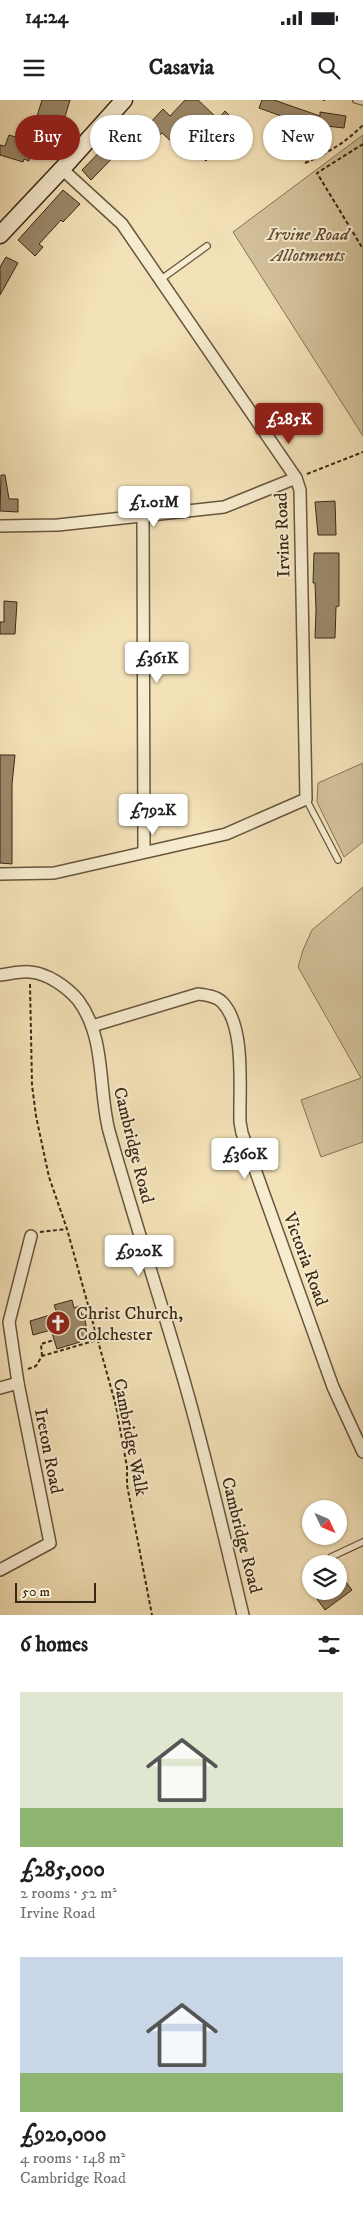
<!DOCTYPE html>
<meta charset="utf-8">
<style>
:root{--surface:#fff;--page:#f2f2f2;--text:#202124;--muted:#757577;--accent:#8f2418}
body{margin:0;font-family:"IM FELL DW Pica",serif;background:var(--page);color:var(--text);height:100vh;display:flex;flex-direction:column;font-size:19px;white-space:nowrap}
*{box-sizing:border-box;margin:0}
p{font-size:16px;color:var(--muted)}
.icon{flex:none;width:28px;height:28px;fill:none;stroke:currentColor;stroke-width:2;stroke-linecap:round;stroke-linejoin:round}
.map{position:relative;height:1515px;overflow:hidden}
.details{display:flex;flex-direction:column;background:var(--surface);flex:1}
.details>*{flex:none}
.guide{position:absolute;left:15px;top:15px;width:334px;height:45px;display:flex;gap:10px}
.needle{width:32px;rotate:134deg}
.buttons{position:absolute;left:302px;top:1400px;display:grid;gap:10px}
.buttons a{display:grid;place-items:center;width:45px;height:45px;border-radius:50%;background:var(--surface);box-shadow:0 1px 4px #0004;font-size:25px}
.scale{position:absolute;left:15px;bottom:12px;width:81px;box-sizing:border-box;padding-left:5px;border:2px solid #392715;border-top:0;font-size:14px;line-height:18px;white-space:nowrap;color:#392715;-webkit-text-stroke:4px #f7ecd0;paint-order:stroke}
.price{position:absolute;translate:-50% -42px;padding:0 11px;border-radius:5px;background:#fff;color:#222;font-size:16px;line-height:32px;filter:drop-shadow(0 1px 2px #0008)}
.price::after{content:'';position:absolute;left:50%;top:30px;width:15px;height:11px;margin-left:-8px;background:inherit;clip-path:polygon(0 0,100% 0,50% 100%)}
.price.on{background:var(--accent);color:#fff}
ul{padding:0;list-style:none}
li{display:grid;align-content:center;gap:10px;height:265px;padding:0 20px}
li span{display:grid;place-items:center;height:155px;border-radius:0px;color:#555}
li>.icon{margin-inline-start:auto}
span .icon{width:90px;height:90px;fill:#fffc;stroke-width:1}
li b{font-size:21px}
h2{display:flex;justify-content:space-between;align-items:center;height:60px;padding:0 20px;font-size:21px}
.tag{padding:0 18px;border-radius:22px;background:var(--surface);box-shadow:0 1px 4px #0004;font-size:18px;line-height:45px}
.tag.on{background:var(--accent);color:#fff}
.status{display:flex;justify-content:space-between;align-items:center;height:35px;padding:0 25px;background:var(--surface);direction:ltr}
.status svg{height:14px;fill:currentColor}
header{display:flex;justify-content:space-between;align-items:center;height:65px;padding:0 20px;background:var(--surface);font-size:22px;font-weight:700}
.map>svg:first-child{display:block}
.green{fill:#d3c19b;stroke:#867458}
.building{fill:#9a8869;stroke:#392715}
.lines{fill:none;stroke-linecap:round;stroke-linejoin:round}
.lane-casing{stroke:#68563e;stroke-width:8}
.street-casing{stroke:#68563e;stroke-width:14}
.secondary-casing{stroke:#392715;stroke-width:19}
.path{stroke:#392715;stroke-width:2;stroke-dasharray:4 2.5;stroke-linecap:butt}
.lane{stroke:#f7ecd0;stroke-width:5.5}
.street{stroke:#f7ecd0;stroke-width:11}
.secondary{stroke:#f7ecd0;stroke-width:16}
.labels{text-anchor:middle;stroke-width:4;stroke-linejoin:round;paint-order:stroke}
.park-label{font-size:18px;font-style:italic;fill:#604e36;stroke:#f7ecd0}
.street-label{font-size:18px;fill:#392715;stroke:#f7ecd0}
.poi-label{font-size:18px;fill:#392715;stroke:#f7ecd0;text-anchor:start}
</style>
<div class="status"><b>14:24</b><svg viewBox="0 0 49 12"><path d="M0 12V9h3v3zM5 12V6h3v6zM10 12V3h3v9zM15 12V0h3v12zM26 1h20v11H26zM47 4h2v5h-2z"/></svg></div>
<header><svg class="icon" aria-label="menu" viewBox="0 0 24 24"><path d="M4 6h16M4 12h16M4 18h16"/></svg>Casavia<svg class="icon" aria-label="search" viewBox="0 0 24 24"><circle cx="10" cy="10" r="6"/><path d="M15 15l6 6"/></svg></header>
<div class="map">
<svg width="363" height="1515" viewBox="0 0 363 1515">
<rect width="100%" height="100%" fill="#f3e1b7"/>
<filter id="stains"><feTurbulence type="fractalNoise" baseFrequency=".004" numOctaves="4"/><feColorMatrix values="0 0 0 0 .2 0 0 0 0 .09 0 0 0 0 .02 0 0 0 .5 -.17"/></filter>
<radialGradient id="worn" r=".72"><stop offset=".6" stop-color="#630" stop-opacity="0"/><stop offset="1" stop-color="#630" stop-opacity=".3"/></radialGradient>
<g class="green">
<polygon points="363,35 363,336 233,132"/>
<polygon points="363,663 363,742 344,757 317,702 318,683"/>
<polygon points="363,787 363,1042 321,1057 301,1000 361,978 298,867 303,850 312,830"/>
</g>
<g class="building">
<polygon points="42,0 70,0 64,20 61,19 60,22 56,21 51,38 37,34 29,61 24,59 23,62 0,55 0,45 5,46 9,35 26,40 31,25 34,26"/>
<polygon points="185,0 198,0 218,19 225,11 237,23 212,50 214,53 206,61 177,37 172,42 162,33 158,36 156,34 143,49 134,40 163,9 170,16"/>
<polygon points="262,0 274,0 320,16 320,12 346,16 344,28 309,24 309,26 259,8"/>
<polygon points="117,34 127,43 91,80 82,70"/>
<polygon points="63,90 80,104 63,122 61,120 39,144 43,147 35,156 18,140"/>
<polygon points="6,157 18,163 0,195 0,167"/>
<polygon points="1,375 5,375 9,399 18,399 18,412 0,411"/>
<polygon points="335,401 336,435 318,435 315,402"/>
<polygon points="314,453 339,453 339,506 336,507 335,538 315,538 316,510 315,483 313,483"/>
<polygon points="4,501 17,502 15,534 0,534 0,522 4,522"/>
<polygon points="0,655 15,655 12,684 12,764 0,763"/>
<polygon points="72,1200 74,1208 79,1206 82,1215 84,1214 88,1237 81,1239 80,1242 57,1249 51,1230 33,1235 30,1221 57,1213 54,1205"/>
<polygon points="339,1473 352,1490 325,1510 317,1499 326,1491 339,1491"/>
</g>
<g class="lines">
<defs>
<g id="lane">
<polyline points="356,0 363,2"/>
<polyline points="160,180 207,146"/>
<polyline points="306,699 338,760"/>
<polyline points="331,1457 363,1442"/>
</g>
<g id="street">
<polyline points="143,416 144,751"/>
<polyline points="0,426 58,425 224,407 296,378"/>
<polyline points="0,774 54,773 226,734 306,699 300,390 296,378 122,124 62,69"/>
<path d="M0 875C9 874 21 871 30 872 47 873 67 887 78 900 106 937 98 988 109 1031 132 1113 159 1195 183 1277 206 1356 224 1435 243 1515"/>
<path d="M92 926 198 894C206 895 216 896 222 902 246 926 239 990 240 1022L242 1033 333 1287 363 1352"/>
<polyline points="18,1283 9,1222 31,1136"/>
<polyline points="0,1288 18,1283 50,1443 0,1470"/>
</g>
<polyline id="secondary" points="0,135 62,69 124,0"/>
</defs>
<use href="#lane" class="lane-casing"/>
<use href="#street" class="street-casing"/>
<use href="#secondary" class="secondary-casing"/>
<g class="path">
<polyline points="323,0 325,0"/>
<polyline points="363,44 317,73 363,149"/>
<path d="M305 63C328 53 346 42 363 25"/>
<polyline points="307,374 363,352"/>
<polyline points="30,884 32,985 36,1016 49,1077 67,1129 116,1306 127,1367 127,1385 152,1515"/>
<polyline points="40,1132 67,1129"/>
<polyline points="42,1256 41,1244 54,1240"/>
<polyline points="28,1269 36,1266 42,1256 97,1240"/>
</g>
<use href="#lane" class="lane"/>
<use href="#street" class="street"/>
<use href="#secondary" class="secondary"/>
</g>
<defs>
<symbol id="church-disc" viewBox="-11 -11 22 22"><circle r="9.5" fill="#8f2418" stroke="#f7ecd0"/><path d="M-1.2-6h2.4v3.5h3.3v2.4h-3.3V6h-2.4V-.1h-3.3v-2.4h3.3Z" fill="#fff"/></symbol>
</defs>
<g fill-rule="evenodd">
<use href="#church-disc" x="44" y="1209" width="28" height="28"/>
</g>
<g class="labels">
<g class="park-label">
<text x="308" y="140">Irvine Road<tspan x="308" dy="21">Allotments</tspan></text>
</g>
<g class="street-label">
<text transform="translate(282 435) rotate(-92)" y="6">Irvine Road</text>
<text transform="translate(134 1045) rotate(76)" y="6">Cambridge Road</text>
<text transform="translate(306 1159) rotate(70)" y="6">Victoria Road</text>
<text transform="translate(131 1337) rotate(79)" y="6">Cambridge Walk</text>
<text transform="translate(49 1351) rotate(79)" y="6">Ireton Road</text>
<text transform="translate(242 1435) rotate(76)" y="6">Cambridge Road</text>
</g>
<g class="poi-label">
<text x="76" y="1219">Christ Church,<tspan x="76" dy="21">Colchester</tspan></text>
</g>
</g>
<rect width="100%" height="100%" filter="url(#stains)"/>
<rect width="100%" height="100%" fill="url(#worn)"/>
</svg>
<div class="buttons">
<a><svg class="needle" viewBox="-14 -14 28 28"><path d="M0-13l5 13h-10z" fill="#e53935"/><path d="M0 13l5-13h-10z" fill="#757577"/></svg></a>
<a><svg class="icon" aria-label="layers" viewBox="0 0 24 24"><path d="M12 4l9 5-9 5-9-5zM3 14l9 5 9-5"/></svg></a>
</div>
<div class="scale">50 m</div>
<b class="price on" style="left:289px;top:345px">£285K</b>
<b class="price" style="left:154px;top:428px">£1.01M</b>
<b class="price" style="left:157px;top:584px">£361K</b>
<b class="price" style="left:153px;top:736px">£792K</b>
<b class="price" style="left:245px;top:1080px">£360K</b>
<b class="price" style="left:139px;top:1177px">£920K</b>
<div class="guide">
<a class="tag on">Buy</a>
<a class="tag">Rent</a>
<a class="tag">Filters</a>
<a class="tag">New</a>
</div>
</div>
<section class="details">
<h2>6 homes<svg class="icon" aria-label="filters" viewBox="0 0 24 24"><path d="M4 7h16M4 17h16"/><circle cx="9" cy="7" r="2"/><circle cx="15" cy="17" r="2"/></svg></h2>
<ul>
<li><span style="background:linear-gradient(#dfe7d0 75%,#8fb573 0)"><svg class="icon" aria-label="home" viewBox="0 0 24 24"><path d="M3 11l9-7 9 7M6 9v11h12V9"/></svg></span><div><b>£285,000</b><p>2 rooms · 52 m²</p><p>Irvine Road</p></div></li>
<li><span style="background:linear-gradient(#c9d6e8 75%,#8fb573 0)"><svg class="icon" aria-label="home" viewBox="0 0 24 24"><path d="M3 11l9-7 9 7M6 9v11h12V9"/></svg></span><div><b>£920,000</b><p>4 rooms · 148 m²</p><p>Cambridge Road</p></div></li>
</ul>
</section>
